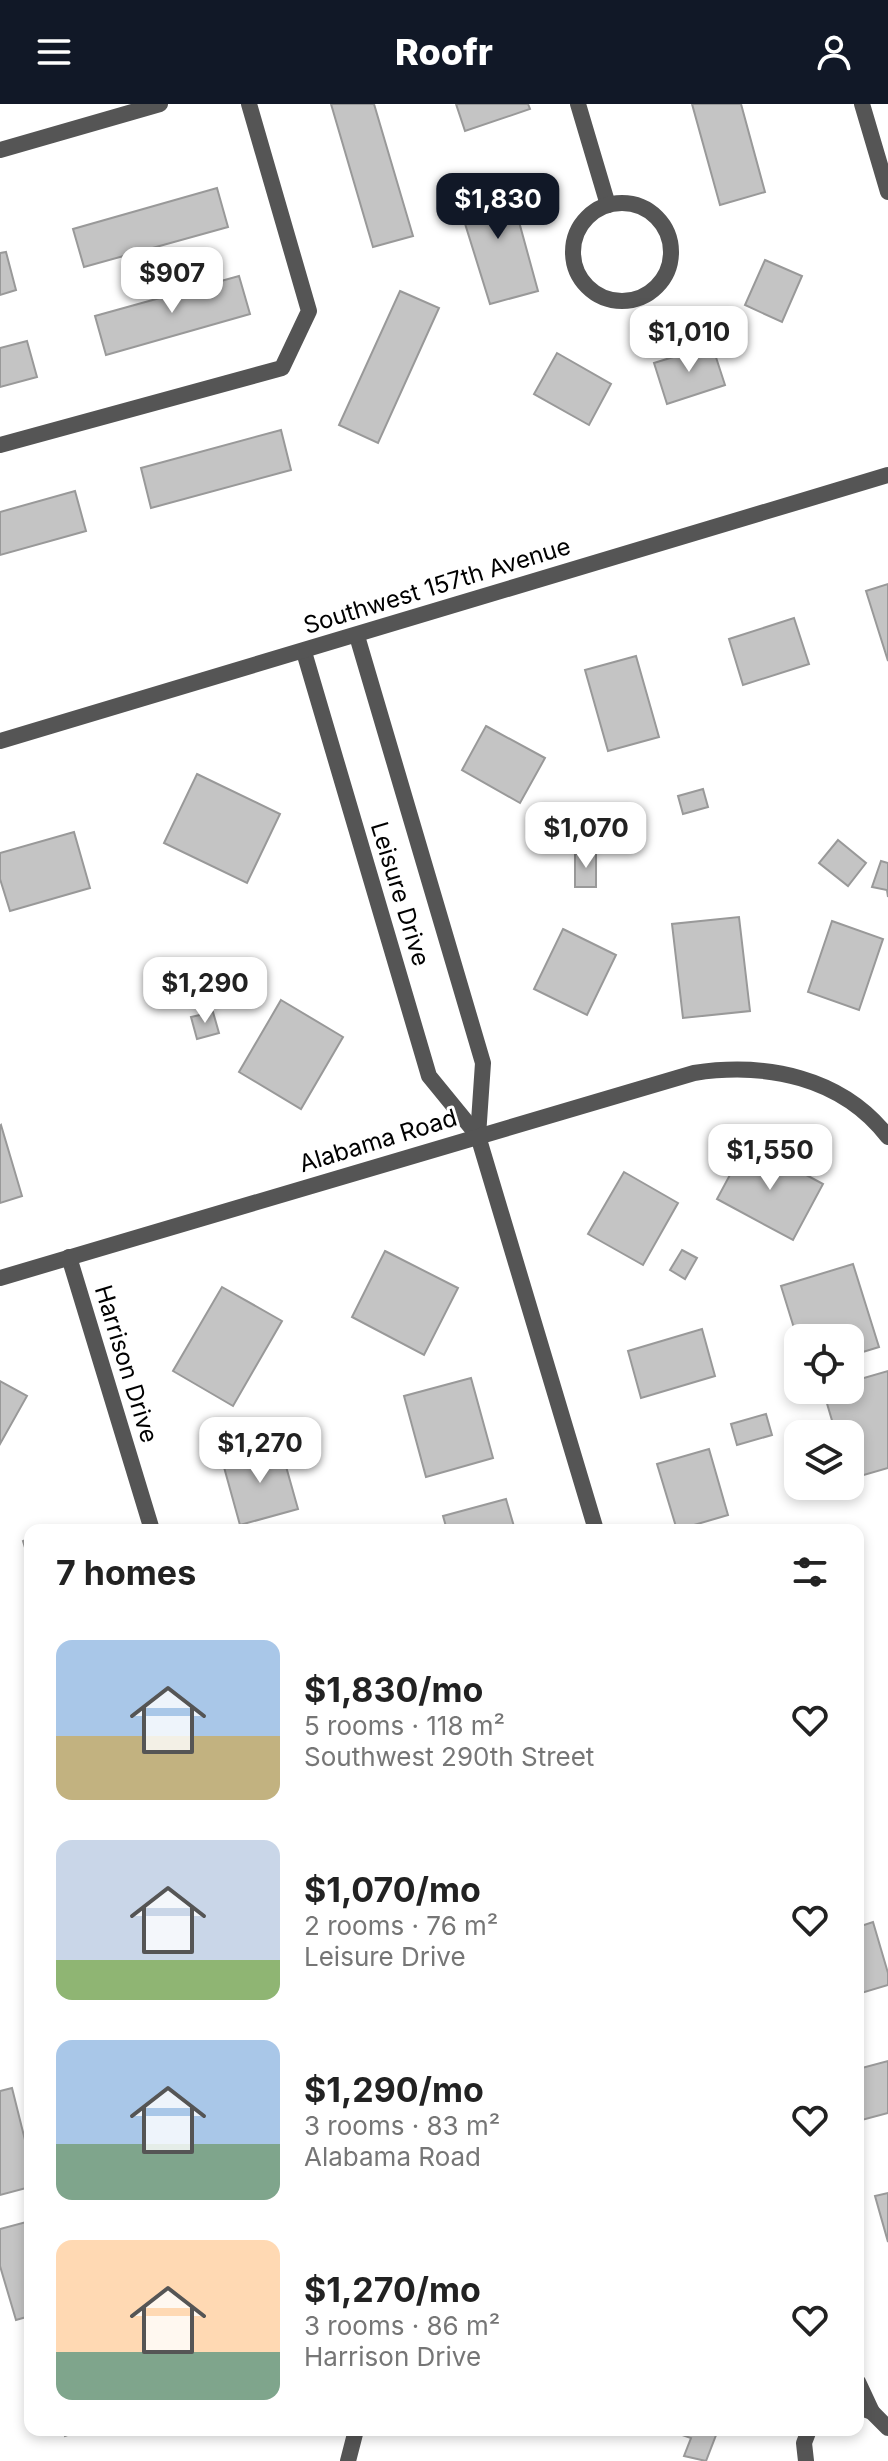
<!DOCTYPE html>
<meta charset="utf-8">
<style>
:root{--surface:#fff;--page:#f6f6f6;--text:#222;--muted:#767676;--accent:#111827}
body{margin:0;font-family:Inter,sans-serif;background:var(--page);color:var(--text);height:100vh;display:flex;flex-direction:column;font-size:30px;white-space:nowrap}
*{box-sizing:border-box;margin:0}
p{font-size:26px;color:var(--muted)}
.icon{flex:none;width:44px;height:44px;fill:none;stroke:currentColor;stroke-width:2;stroke-linecap:round;stroke-linejoin:round}
.map{position:relative;flex:1;overflow:hidden}
.details{position:absolute;left:24px;top:1420px;width:840px;height:912px;display:flex;flex-direction:column;background:var(--surface);border-radius:16px;box-shadow:0 4px 12px #0003}
.details>*{flex:none}
.fabs{position:absolute;left:784px;top:1220px;display:grid;gap:16px}
.fabs a{display:grid;place-items:center;width:80px;height:80px;border-radius:16px;background:var(--surface);box-shadow:0 4px 12px #0003;font-size:40px}
.price{position:absolute;translate:-50% -68px;padding:0 18px;border-radius:16px;background:#fff;color:#222;font-size:26px;line-height:52px;filter:drop-shadow(0 2px 4px #0008)}
.price::after{content:'';position:absolute;left:50%;top:48px;width:24px;height:18px;margin-left:-12px;background:inherit;clip-path:polygon(0 0,100% 0,50% 100%)}
.price.on{background:var(--accent);color:#fff}
ul{padding:0;list-style:none}
li{display:flex;align-items:center;gap:24px;height:200px;padding:0 32px}
li span{display:grid;place-items:center;flex:none;width:224px;height:160px;border-radius:16px;color:#555}
li>.icon{margin-inline-start:auto}
span .icon{width:96px;height:96px;fill:#fffc;stroke-width:1}
li b{font-size:34px}
h2{display:flex;justify-content:space-between;align-items:center;height:96px;padding:0 32px;font-size:34px}
header{display:flex;justify-content:space-between;align-items:center;height:104px;padding:0 32px;background:var(--accent);color:#fff;font-size:36px;font-weight:800}
.map>svg:first-child{display:block}
.building{fill:#c4c4c4;stroke:#999;stroke-width:2}
.lines{fill:none;stroke-linecap:round;stroke-linejoin:round}
.service{stroke:#555;stroke-width:16}
.minor{stroke:#555;stroke-width:16}
.tertiary{stroke:#555;stroke-width:16}
.labels{text-anchor:middle;stroke-width:6;stroke-linejoin:round;paint-order:stroke}
.street-label{font-size:24px;fill:#000;stroke:#fff}
</style>
<header><svg class="icon" aria-label="menu" viewBox="0 0 24 24"><path d="M4 6h16M4 12h16M4 18h16"/></svg>Roofr<svg class="icon" aria-label="person" viewBox="0 0 24 24"><circle cx="12" cy="8" r="4"/><path d="M4 21q1-7 8-7t8 7"/></svg></header>
<div class="map">
<svg width="888" height="2357" viewBox="0 0 888 2357">
<rect width="100%" height="100%" fill="#fff"/>
<g class="building">
<polygon points="331,0 374,0 413,132 373,143"/>
<polygon points="456,0 528,0 530,5 465,27"/>
<polygon points="692,0 741,0 765,88 720,101"/>
<polygon points="507,74 538,187 490,200 462,110 468,109 461,86"/>
<polygon points="217,84 228,123 84,163 73,125"/>
<polygon points="6,148 16,186 0,191 0,149"/>
<polygon points="765,156 802,172 782,218 745,201"/>
<polygon points="239,172 250,210 106,251 95,212"/>
<polygon points="400,187 439,204 378,339 339,321"/>
<polygon points="27,237 37,273 0,283 0,244"/>
<polygon points="712,241 725,281 667,300 654,259"/>
<polygon points="557,249 611,280 589,321 534,290"/>
<polygon points="281,326 291,366 151,404 141,364"/>
<polygon points="75,387 86,427 0,451 0,408"/>
<polygon points="888,480 888,557 866,487"/>
<polygon points="794,514 809,560 743,581 729,535"/>
<polygon points="636,552 659,633 608,647 585,566"/>
<polygon points="486,622 545,654 520,699 462,666"/>
<polygon points="197,670 280,710 247,779 164,739"/>
<polygon points="703,685 708,703 683,710 678,692"/>
<polygon points="74,728 90,784 10,807 0,775 0,749"/>
<polygon points="838,736 866,759 848,782 819,759"/>
<rect x="575" y="750" width="21" height="33"/>
<polygon points="881,757 888,759 888,793 887,786 872,783"/>
<polygon points="739,813 750,907 683,914 672,820"/>
<polygon points="832,817 883,835 859,906 808,888"/>
<polygon points="563,825 616,851 587,911 534,885"/>
<polygon points="281,896 343,933 301,1005 239,968"/>
<polygon points="213,908 219,929 197,935 191,913"/>
<polygon points="1,1021 22,1092 0,1099 0,1022"/>
<polygon points="747,1039 823,1080 793,1136 717,1095"/>
<polygon points="624,1068 678,1099 643,1161 588,1130"/>
<polygon points="682,1146 697,1154 685,1175 670,1166"/>
<polygon points="385,1147 458,1184 424,1251 352,1213"/>
<polygon points="853,1160 879,1243 850,1252 850,1234 798,1234 798,1237 781,1182"/>
<polygon points="222,1183 282,1217 233,1302 173,1267"/>
<polygon points="702,1225 715,1272 641,1294 628,1247"/>
<polygon points="888,1267 888,1364 850,1375 850,1330 836,1330 823,1286 850,1286 850,1278"/>
<polygon points="471,1274 493,1354 426,1373 404,1292"/>
<polygon points="0,1277 27,1292 0,1340"/>
<polygon points="766,1310 772,1331 737,1341 731,1320"/>
<polygon points="280,1341 298,1405 240,1421 222,1356"/>
<polygon points="709,1345 728,1411 677,1426 657,1360"/>
<polygon points="506,1395 515,1426 447,1426 443,1412"/>
<polygon points="30,1434 30,1460 23,1437"/>
<polygon points="873,1818 888,1869 888,1881 858,1890 858,1823"/>
<polygon points="888,1957 888,2009 858,2017 858,1965"/>
<polygon points="12,1984 30,2056 30,2083 0,2091 0,1987"/>
<polygon points="888,2089 888,2138 875,2092"/>
<polygon points="30,2117 30,2212 16,2216 0,2162 0,2125"/>
<polygon points="63,2326 82,2326 65,2332"/>
<polygon points="681,2326 718,2326 706,2357 684,2352 691,2334 679,2330"/>
</g>
<g class="lines">
<polyline class="service" points="862,0 888,88"/>
<g class="minor">
<polyline points="578,0 608,101"/>
<polyline points="0,46 160,0"/>
<circle cx="622" cy="148" r="49"/>
<polyline points="0,341 282,264 309,207 249,0"/>
<polyline points="357,532 483,959 478,1032 596,1426"/>
<polyline points="304,548 429,972 478,1032"/>
<polyline points="69,1153 152,1426"/>
<path d="M0 1174 694 969C766 958 842 973 888 1033"/>
<polyline points="858,2278 872,2308"/>
<polyline points="858,2303 872,2308 888,2324"/>
<polyline points="348,2357 356,2326"/>
<polyline points="806,2357 804,2339 809,2326"/>
</g>
<polyline class="tertiary" points="0,637 888,371"/>
</g>
<g class="labels">
<g class="street-label">
<text transform="translate(437 482) rotate(-17)" y="8">Southwest 157th Avenue</text>
<text transform="translate(400 790) rotate(73)" y="8">Leisure Drive</text>
<text transform="translate(378 1037) rotate(-17)" y="8">Alabama Road</text>
<text transform="translate(126 1260) rotate(73)" y="8">Harrison Drive</text>
</g>
</g>
</svg>
<div class="fabs">
<a><svg class="icon" aria-label="locate" viewBox="0 0 24 24"><circle cx="12" cy="12" r="6"/><path d="M12 2v4M12 18v4M2 12h4M18 12h4"/></svg></a>
<a><svg class="icon" aria-label="layers" viewBox="0 0 24 24"><path d="M12 4l9 5-9 5-9-5zM3 14l9 5 9-5"/></svg></a>
</div>
<b class="price on" style="left:498px;top:137px">$1,830</b>
<b class="price" style="left:172px;top:211px">$907</b>
<b class="price" style="left:689px;top:270px">$1,010</b>
<b class="price" style="left:586px;top:766px">$1,070</b>
<b class="price" style="left:205px;top:921px">$1,290</b>
<b class="price" style="left:770px;top:1088px">$1,550</b>
<b class="price" style="left:260px;top:1381px">$1,270</b>
<section class="details">
<h2>7 homes<svg class="icon" aria-label="filters" viewBox="0 0 24 24"><path d="M4 7h16M4 17h16"/><circle cx="9" cy="7" r="2"/><circle cx="15" cy="17" r="2"/></svg></h2>
<ul>
<li><span style="background:linear-gradient(#a9c7e8 60%,#c2b280 0)"><svg class="icon" aria-label="home" viewBox="0 0 24 24"><path d="M3 11l9-7 9 7M6 9v11h12V9"/></svg></span><div><b>$1,830/mo</b><p>5 rooms · 118 m²</p><p>Southwest 290th Street</p></div><svg class="icon" aria-label="heart" viewBox="0 0 24 24"><path d="M12 20l-8-8c-3-5 5-10 8-4 3-6 11-1 8 4z"/></svg></li>
<li><span style="background:linear-gradient(#c9d6e8 75%,#8fb573 0)"><svg class="icon" aria-label="home" viewBox="0 0 24 24"><path d="M3 11l9-7 9 7M6 9v11h12V9"/></svg></span><div><b>$1,070/mo</b><p>2 rooms · 76 m²</p><p>Leisure Drive</p></div><svg class="icon" aria-label="heart" viewBox="0 0 24 24"><path d="M12 20l-8-8c-3-5 5-10 8-4 3-6 11-1 8 4z"/></svg></li>
<li><span style="background:linear-gradient(#a9c7e8 65%,#7fa58c 0)"><svg class="icon" aria-label="home" viewBox="0 0 24 24"><path d="M3 11l9-7 9 7M6 9v11h12V9"/></svg></span><div><b>$1,290/mo</b><p>3 rooms · 83 m²</p><p>Alabama Road</p></div><svg class="icon" aria-label="heart" viewBox="0 0 24 24"><path d="M12 20l-8-8c-3-5 5-10 8-4 3-6 11-1 8 4z"/></svg></li>
<li><span style="background:linear-gradient(#ffd9b3 70%,#7fa58c 0)"><svg class="icon" aria-label="home" viewBox="0 0 24 24"><path d="M3 11l9-7 9 7M6 9v11h12V9"/></svg></span><div><b>$1,270/mo</b><p>3 rooms · 86 m²</p><p>Harrison Drive</p></div><svg class="icon" aria-label="heart" viewBox="0 0 24 24"><path d="M12 20l-8-8c-3-5 5-10 8-4 3-6 11-1 8 4z"/></svg></li>
</ul>
</section>
</div>
